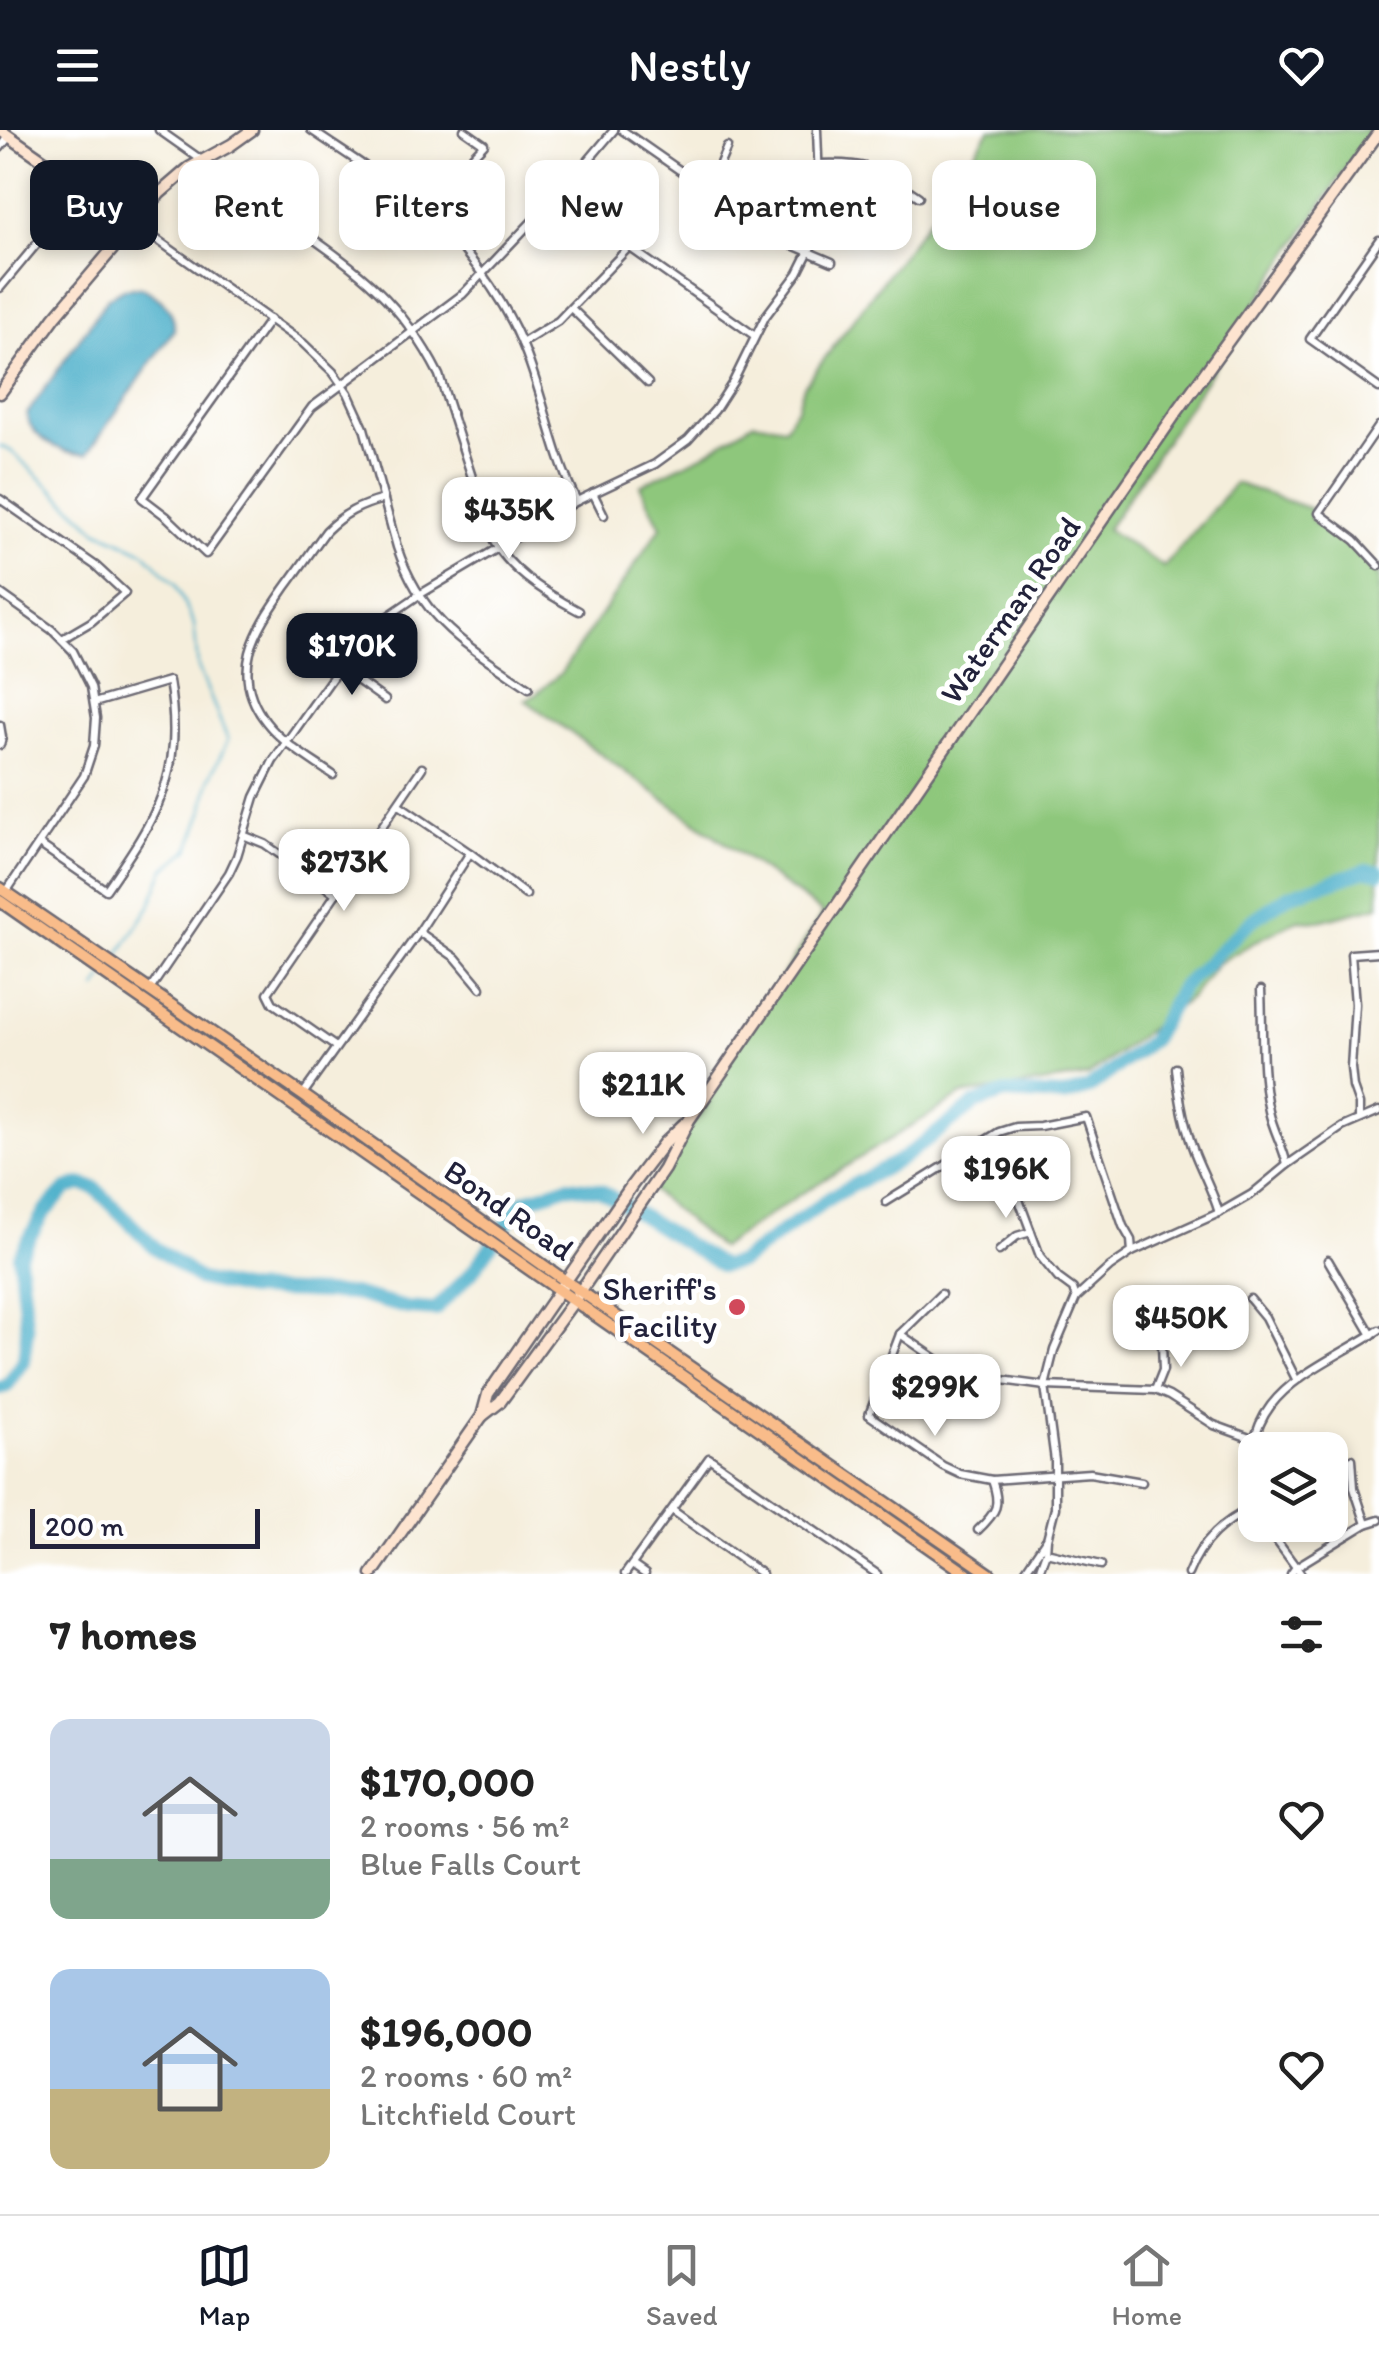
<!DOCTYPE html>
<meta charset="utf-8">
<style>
:root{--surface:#fff;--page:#f2f2f2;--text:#222;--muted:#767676;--line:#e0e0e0;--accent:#111827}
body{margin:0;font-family:Itim,sans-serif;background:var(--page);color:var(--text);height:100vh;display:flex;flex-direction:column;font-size:38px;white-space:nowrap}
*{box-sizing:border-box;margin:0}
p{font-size:32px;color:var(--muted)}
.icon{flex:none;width:55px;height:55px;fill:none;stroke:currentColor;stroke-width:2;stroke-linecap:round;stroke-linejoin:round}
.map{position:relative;height:1444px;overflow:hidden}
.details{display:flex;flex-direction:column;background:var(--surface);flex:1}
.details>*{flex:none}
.top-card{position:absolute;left:30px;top:30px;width:1320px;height:90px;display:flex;gap:20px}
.tools{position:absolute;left:1238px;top:1302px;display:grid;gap:20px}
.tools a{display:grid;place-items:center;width:110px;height:110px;border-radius:20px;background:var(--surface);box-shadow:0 5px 15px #0003;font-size:50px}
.scale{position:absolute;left:30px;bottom:25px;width:230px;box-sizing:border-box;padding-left:10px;border:5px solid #22223b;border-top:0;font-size:28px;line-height:35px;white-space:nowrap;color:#22223b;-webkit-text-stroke:8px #fff;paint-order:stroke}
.price{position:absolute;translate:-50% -85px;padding:0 22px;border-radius:20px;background:#fff;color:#222;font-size:32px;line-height:65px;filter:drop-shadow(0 2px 5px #0008)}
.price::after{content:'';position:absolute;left:50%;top:60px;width:30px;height:22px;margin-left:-15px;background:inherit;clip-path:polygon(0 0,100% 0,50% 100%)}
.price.selected{background:var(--accent);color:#fff}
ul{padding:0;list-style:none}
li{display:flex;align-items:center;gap:30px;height:250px;padding:0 50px}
li span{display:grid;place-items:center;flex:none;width:280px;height:200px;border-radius:20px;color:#555}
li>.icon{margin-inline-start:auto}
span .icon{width:120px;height:120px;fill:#fffc;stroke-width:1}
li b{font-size:42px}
h2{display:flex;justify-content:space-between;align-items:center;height:120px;padding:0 50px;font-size:42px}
.chip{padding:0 35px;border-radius:20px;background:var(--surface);box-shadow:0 5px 15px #0003;font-size:35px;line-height:90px}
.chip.selected{background:var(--accent);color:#fff}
header{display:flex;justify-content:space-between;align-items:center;height:130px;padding:0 50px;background:var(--accent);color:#fff;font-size:45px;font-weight:600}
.menu{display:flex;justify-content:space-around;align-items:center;height:140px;border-top:2px solid var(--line);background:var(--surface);font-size:28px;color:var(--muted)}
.menu a{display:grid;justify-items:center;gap:5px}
.menu .selected{color:var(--accent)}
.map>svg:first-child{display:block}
.green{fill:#8ec77b;stroke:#58745b;stroke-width:2.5}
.water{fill:#4aaec9;stroke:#366882;stroke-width:2.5}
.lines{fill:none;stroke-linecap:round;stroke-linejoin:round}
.stream{stroke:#4aaec9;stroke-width:2.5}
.river{stroke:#4aaec9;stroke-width:14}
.street-casing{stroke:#6c6973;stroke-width:11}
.secondary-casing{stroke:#6c6973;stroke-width:15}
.primary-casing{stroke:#6c6973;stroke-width:15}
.street{stroke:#fff;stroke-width:6}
.secondary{stroke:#fde4d0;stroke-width:10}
.primary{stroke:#f9bc8a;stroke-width:10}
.poi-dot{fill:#d1495b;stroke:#fff;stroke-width:4}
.labels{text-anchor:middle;stroke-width:10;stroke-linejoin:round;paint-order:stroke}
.street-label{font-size:32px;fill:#22223b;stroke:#fff}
.poi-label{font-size:32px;fill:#22223b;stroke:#fff;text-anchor:end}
</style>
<header><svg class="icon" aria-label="menu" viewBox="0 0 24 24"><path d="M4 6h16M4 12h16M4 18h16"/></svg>Nestly<svg class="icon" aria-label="heart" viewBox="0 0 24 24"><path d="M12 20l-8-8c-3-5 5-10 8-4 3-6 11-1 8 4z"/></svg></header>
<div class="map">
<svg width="1379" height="1444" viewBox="0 0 1379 1444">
<rect width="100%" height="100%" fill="#fff"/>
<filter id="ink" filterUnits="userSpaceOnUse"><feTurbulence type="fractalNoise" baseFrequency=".01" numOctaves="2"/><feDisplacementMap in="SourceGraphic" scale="20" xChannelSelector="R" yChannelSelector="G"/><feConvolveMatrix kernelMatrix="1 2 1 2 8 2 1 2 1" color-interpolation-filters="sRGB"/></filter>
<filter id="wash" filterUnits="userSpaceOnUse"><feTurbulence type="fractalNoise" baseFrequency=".0048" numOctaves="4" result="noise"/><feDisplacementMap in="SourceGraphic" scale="40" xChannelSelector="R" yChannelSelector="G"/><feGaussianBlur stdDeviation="2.25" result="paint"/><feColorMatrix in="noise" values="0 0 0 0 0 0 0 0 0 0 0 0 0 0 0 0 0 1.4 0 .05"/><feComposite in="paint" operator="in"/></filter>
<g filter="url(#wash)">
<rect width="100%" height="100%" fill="#f5eedc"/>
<path class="green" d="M989 0H1371L1107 399 1164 437 1235 353 1311 379C1311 386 1310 390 1316 394 1320 397 1326 398 1331 401 1350 413 1367 428 1379 447V776L1319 791 1298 790 1260 809 1217 834 1192 866 1088 946 962 965 796 1067 720 1118 651 1060 705 966 823 783 525 570 534 566 561 543 661 397 640 355 703 325 754 292 785 297 797 278 804 256 957 51Z"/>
<path class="water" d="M142 157C159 168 176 178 174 200L87 324C65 325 29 308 27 284L108 168 123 159Z"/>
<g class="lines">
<g class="stream">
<polyline points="0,316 11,321 97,400 144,422 175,454 194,494 198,537 228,610 210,648 203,682 189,719 164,740 150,776 114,832"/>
<polyline points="97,858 104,847"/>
</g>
<polyline class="river" points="0,1258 7,1256 24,1230 27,1200 19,1126 43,1084 66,1059 80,1054 95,1058 154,1117 200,1150 247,1160 353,1164 407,1178 435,1180 472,1142 523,1071 568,1056 600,1060 722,1136 740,1132 831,1067 903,1028 975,974 1005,963 1064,966 1089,958 1152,910 1181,858 1251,791 1288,766 1366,740 1379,742"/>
</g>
</g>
<g filter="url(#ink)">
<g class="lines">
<defs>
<g id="street">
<path d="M159 0C199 28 238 56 278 84 350 135 398 164 439 245L489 400C503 437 545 463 579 481"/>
<path d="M311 0C349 26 390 51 425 81 463 114 501 164 521 211 544 263 551 321 577 371"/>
<polyline points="622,0 778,109 832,132"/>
<polyline points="0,18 9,7"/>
<path d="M819 34C871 32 877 39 919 67"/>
<polyline points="706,59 713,50 727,17"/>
<polyline points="422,79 484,14 464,0"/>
<path d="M135 94 303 213 333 242 348 263 364 298 397 417C422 492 468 516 529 558"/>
<polyline points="1379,110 1310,209 1379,258"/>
<polyline points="0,158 84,57"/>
<polyline points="571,178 648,253"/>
<polyline points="270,189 142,368 167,387 206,424 312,277 463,164 576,45 614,0"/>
<polyline points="522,213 558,191 629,117 755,206"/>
<polyline points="1379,296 1319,383 1355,410 1379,436"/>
<polyline points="593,363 604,385"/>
<polyline points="0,369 96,436 125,463 91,492 62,509"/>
<polyline points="0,463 52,500 73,521 91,557 96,588 94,616 84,646 6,762"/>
<polyline points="339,537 385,570"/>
<polyline points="0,595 2,607 0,615"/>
<path d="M333 645C310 629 283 614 266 592 228 543 255 501 285 458 299 439 312 420 326 401 343 384 360 375 384 369"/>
<polyline points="398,674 470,723 526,765"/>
<polyline points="243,705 265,714 336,764"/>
<path d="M39 714 106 760C157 686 185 645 169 551L94 573"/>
<polyline points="419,802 456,828 481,858"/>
<path d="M1261 860C1263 899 1260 943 1269 981 1273 1000 1283 1016 1287 1035"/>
<polyline points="149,861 229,743 237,726 255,667 273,631 352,520 375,495 419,465 577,371 655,334 688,310 715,280 733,252 765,187 798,143 815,109 820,79 817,0"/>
<polyline points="336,917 273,873 268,863 422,638"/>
<path d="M1176 938C1179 968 1184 996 1195 1024 1203 1044 1213 1062 1219 1083"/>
<polyline points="303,964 419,802 470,723"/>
<polyline points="1359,988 1359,974 1353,957 1351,938 1355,874 1351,824 1379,822"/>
<polyline points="990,1010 1009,1043 1040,1126 1058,1148 1073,1159 1076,1168"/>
<polyline points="886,1072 999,1002 1015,997 1040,996 1086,987 1123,1096 1131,1110 1132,1122"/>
<polyline points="999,1121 1017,1106 1031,1102"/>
<polyline points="1328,1130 1372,1205"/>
<polyline points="941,1164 900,1204 869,1285 943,1336 960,1344 992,1350 1090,1343 1142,1352"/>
<polyline points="1250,1169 1265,1187 1296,1249"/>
<polyline points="900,1204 948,1237 973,1246 1045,1256 1155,1260 1169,1266 1214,1295 1255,1310"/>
<polyline points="1155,1260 1163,1240 1162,1213"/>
<polyline points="1352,1329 1354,1358 1366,1394"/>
<path d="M1255 1372C1235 1264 1305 1247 1379 1200"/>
<polyline points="672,1380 762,1444"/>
<polyline points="1265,1395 1301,1444"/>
<path d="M978 1400C997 1382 1001 1375 992 1350"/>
<polyline points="1046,1422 1101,1435"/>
<polyline points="632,1435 645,1444"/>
<polyline points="625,1444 709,1328 877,1444"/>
<polyline points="1023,1444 1046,1410"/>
<polyline points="1038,1444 1046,1422 1047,1409 1055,1378 1055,1331 1045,1256 1054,1220 1076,1168 1110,1137 1132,1122 1219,1083 1252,1064 1287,1035 1342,997 1379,981"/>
<path d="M1188 1444C1202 1409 1223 1392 1255 1376"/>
<polyline points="1291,1444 1296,1437 1366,1394 1379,1390"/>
</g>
<g id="secondary">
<polyline points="0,0 134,93"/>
<polyline points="0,263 55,187 160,63 189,38 231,15 252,0"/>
<polyline points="482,1286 500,1272 573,1172 664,1039 689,990 1176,283 1379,2"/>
<polyline points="372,1444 482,1286 488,1264 632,1055 664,1013 684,994"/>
</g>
<g id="primary">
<polyline points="0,758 303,965 567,1152 990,1444"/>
<polyline points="0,771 967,1444"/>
</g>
</defs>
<use href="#street" class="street-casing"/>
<use href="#secondary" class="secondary-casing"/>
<use href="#primary" class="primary-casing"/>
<use href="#street" class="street"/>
<use href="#secondary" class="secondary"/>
<use href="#primary" class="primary"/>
</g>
</g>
<circle class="poi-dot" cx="737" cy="1177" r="10"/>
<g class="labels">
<g class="street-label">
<text transform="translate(1010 480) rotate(-55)" y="11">Waterman Road</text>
<text transform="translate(509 1080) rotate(35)" y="11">Bond Road</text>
</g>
<g class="poi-label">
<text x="717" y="1170">Sheriff's<tspan x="717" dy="37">Facility</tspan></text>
</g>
</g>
</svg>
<div class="tools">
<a><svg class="icon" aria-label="layers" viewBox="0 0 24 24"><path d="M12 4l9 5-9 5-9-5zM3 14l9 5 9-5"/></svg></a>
</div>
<div class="scale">200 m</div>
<b class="price" style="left:509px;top:432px">$435K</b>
<b class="price selected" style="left:352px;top:568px">$170K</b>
<b class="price" style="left:344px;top:784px">$273K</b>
<b class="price" style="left:643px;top:1007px">$211K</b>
<b class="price" style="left:1006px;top:1091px">$196K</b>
<b class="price" style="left:1181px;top:1240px">$450K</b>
<b class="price" style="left:935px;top:1309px">$299K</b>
<div class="top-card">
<a class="chip selected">Buy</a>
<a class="chip">Rent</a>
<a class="chip">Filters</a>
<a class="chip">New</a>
<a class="chip">Apartment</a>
<a class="chip">House</a>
</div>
</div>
<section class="details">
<h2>7 homes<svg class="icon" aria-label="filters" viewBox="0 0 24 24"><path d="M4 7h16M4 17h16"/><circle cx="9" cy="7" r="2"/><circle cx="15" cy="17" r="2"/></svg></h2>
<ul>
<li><span style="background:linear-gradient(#c9d6e8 70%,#7fa58c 0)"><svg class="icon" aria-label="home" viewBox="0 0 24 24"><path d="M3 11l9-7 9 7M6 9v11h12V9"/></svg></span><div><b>$170,000</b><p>2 rooms · 56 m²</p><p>Blue Falls Court</p></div><svg class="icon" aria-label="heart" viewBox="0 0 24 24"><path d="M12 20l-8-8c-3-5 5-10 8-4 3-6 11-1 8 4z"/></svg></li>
<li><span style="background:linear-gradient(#a9c7e8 60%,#c2b280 0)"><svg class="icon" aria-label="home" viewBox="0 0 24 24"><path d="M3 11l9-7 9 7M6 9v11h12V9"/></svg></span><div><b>$196,000</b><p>2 rooms · 60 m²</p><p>Litchfield Court</p></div><svg class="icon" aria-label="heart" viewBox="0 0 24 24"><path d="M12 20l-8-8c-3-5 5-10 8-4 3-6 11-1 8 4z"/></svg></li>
</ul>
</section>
<nav class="menu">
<a class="selected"><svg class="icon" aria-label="map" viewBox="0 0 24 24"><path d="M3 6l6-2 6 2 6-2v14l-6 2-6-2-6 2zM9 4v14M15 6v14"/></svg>Map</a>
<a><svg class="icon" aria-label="saved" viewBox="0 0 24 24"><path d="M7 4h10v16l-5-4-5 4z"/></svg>Saved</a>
<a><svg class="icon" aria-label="home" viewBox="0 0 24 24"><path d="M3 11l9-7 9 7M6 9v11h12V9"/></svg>Home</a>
</nav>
